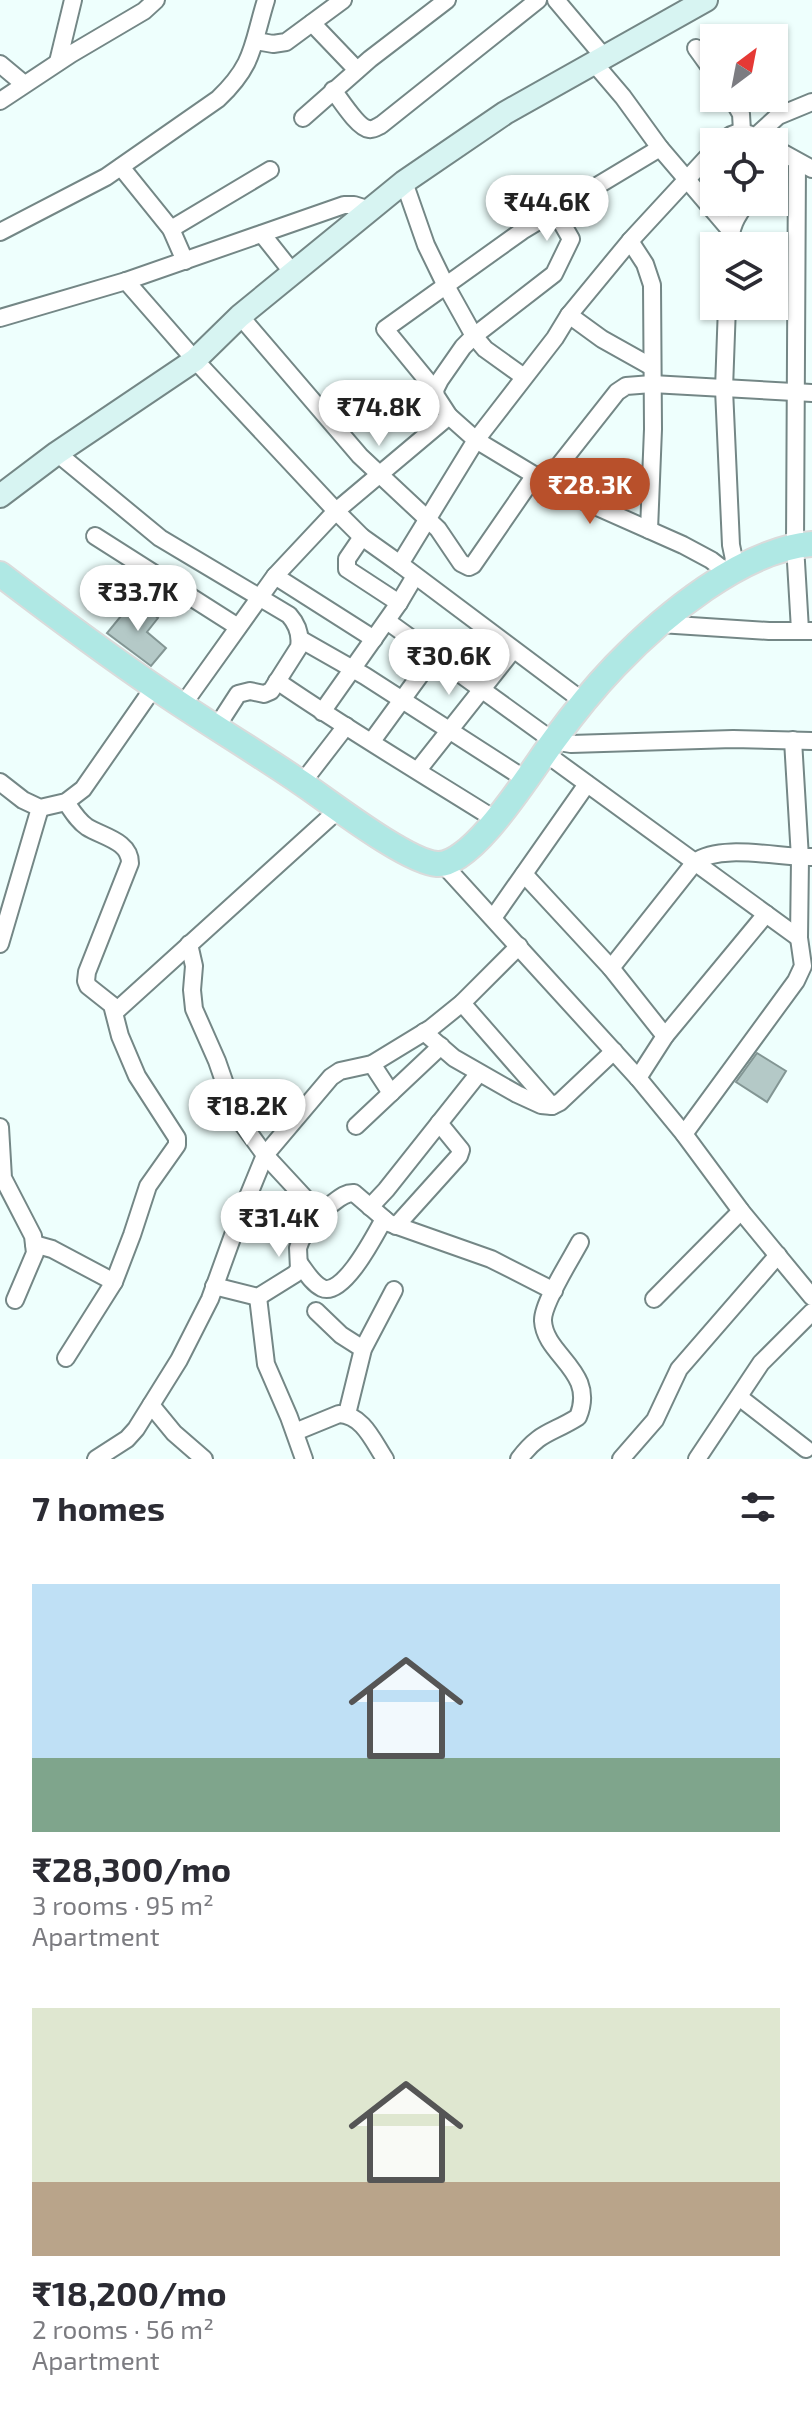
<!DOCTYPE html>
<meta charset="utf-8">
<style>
:root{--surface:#fff;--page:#f2f2f3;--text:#2b2b33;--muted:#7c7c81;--accent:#b8502b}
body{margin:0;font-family:"Exo 2",sans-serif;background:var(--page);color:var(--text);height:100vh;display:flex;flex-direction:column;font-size:30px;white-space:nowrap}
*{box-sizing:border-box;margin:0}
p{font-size:26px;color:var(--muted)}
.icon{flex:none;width:44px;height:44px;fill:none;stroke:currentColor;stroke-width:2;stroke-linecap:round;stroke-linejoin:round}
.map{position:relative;height:1459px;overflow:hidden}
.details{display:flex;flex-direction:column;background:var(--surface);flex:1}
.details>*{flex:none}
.needle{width:52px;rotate:32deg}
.buttons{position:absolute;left:700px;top:24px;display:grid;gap:16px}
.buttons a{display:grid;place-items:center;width:88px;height:88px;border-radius:0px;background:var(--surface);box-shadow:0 2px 6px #0004;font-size:40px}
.price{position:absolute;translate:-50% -68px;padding:0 18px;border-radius:28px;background:#fff;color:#222;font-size:26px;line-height:52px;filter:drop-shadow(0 2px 4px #0008)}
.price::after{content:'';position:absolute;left:50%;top:48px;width:24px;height:18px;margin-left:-12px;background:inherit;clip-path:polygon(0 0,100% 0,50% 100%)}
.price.active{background:var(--accent);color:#fff}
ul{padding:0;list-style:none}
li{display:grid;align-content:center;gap:16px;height:424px;padding:0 32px}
li span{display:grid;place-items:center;height:248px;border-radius:0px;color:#555}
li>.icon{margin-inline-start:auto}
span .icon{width:144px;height:144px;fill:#fffc;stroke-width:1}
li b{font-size:34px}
h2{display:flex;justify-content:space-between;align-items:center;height:96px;padding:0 32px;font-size:34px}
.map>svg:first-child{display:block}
.building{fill:#b4c9c7;stroke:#839694;stroke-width:2}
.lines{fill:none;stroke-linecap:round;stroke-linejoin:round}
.street-casing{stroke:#748786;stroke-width:20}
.secondary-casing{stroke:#748786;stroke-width:26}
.primary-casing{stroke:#dadbdb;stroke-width:28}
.street{stroke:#fff;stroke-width:16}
.secondary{stroke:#d7f4f2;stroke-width:22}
.primary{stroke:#afe8e4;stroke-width:24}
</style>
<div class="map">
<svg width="812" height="1459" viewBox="0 0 812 1459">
<rect width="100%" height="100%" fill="#eefffd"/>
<g class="building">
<polygon points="135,599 158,618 147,632 166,648 151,666 107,633"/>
<polygon points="757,1053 786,1071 767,1102 736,1082"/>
</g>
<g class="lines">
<defs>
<g id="street">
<polyline points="556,0 604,57"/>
<polyline points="312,23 357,70"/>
<polyline points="256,41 273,44 286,42 343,0"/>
<polyline points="696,48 714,73"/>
<polyline points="58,62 73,0"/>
<polyline points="594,63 623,97 660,148 730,230"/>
<polyline points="0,64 24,84"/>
<path d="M333 90C340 99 358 128 369 129 373 130 377 127 381 125L538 0"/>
<polyline points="732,98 741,114 742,131"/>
<polyline points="0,101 71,54 144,11 156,0"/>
<polyline points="303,118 370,59 447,0"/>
<polyline points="755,137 778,116 812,102"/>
<path d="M722 142C736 128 747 131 762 141"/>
<polyline points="774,148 812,169"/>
<polyline points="797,162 795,545 800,630"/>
<polyline points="121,167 171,229 185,261"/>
<polyline points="774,167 784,154"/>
<polyline points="404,182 426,245 445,284 474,336 485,349 524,377"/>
<polyline points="555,211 571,239 554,274 474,336 463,347 440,380 435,390 436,396 449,416 476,440 559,490 683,545 711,560 729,574"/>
<polyline points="171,229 270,170"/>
<path d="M0 232 106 177 218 99C255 64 252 45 266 0"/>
<polyline points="262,234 293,273"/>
<polyline points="630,241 645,264 652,285 653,429 649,530"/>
<path d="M730 246C730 227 736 217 747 202"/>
<polyline points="126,281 195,360 336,511 362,537 400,564"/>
<polyline points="727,306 724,389 731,545 736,569"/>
<polyline points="569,315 602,339 652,367"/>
<polyline points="240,316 360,456 438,529 461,563 469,567 473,565 535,475"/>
<polyline points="0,318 126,281 344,205 354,205 370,210"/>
<polyline points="435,390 385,329 522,231 660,148"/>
<path d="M57 453 160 538 289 615C297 624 301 635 299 647L271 691 264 694 250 691 238 694 216 728"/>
<polyline points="546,482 617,392 626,386 652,384 812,393"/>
<polyline points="95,536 238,627"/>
<polyline points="362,537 347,559 347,569 399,603"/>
<polyline points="275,576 374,639"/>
<polyline points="387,621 553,741 571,744 733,739 812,741"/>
<polyline points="660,624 769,631 812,631"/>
<polyline points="300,639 365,676 525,779"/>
<path d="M277 681C348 730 423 774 496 820"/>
<polyline points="584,702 400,564 476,440 555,338 569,315 630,241 714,150"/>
<polyline points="182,706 275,576 336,511 449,416"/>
<polyline points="322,712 399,603 415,576"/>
<polyline points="372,741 434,656"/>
<polyline points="545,753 799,938"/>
<polyline points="418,770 513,650"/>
<polyline points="0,782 23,800 40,808 66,802 83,789 154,687"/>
<polyline points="302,783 346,726"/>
<path d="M66 802C72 811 78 821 87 827 103 837 130 841 130 863L87 972 86 981 88 986 112 1005 120 1036 137 1076 177 1138V1145L148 1186 132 1235 114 1282 66 1358"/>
<polyline points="443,864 638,1078 684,1134 741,1211 812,1297"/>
<polyline points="524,874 611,968 665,1036"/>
<polyline points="493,918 587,784"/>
<polyline points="0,944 40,808"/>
<path d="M189 944 194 966 192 990 194 1009 217 1061 233 1107 244 1126 265 1155 315 1209C331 1212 338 1192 354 1193L389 1223 491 1259 554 1291"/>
<path d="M611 968 695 862C721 843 780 858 812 857"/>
<polyline points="462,1003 552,1106"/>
<polyline points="115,1012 339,809"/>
<polyline points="424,1032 454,1058 517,1094 541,1105 552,1106 560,1102 614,1051"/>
<polyline points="372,1064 391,1093"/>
<polyline points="638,1078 665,1036 766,914"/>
<polyline points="356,1126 441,1046"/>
<polyline points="0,1127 3,1178 33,1236 35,1253 15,1300"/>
<polyline points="684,1134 796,981 803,966 799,938 800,858 793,740"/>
<polyline points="370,1207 386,1190 479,1073"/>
<polyline points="396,1226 459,1156 461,1150 439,1123"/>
<polyline points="34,1244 52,1249 114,1282"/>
<path d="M300 1264C306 1272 312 1283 322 1288 343 1298 375 1235 384 1219"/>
<polyline points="214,1286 258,1297 295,1274 299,1269 298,1248 301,1240 320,1211"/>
<polyline points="258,1297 266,1364 289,1417 304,1459"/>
<polyline points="654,1299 741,1211"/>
<polyline points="316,1311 341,1335 363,1349"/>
<polyline points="739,1397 806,1449"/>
<polyline points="151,1405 174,1433 204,1459"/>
<polyline points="347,1414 363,1349 394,1290"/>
<path d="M295 1432 339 1414C363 1415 373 1441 385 1459"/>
<polyline points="96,1459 127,1439 136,1429 179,1360 210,1299 240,1216 265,1155 331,1077 340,1071 372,1064 431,1028 462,1003 519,946"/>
<path d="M519 1459C540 1431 551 1434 578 1417 597 1371 545 1356 543 1321 542 1304 571 1259 580 1242"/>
<polyline points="621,1459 655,1420 679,1369 778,1255"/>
<polyline points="697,1459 761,1363 812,1312"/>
</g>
<polyline id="secondary" points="0,496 57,453 195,360 240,316 404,182 505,113 706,0"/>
<path id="primary" d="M0 574C51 613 103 652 156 688 204 721 255 751 303 784 331 803 407 862 437 864 473 867 533 768 554 740 573 714 593 689 615 666 662 617 743 549 812 544"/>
</defs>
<use href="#street" class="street-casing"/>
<use href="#secondary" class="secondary-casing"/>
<use href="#primary" class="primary-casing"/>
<use href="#street" class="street"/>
<use href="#secondary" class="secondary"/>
<use href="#primary" class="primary"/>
</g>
</svg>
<div class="buttons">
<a><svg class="needle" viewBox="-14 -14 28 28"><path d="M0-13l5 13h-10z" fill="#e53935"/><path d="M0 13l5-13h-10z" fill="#7c7c81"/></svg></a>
<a><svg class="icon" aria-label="locate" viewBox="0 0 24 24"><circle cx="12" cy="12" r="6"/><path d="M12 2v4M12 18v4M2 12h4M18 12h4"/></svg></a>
<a><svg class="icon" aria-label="layers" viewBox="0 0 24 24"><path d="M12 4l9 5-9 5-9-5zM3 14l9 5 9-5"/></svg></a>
</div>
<b class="price" style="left:547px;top:243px">₹44.6K</b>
<b class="price" style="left:379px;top:448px">₹74.8K</b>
<b class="price active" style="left:590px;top:526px">₹28.3K</b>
<b class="price" style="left:138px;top:633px">₹33.7K</b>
<b class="price" style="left:449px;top:697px">₹30.6K</b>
<b class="price" style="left:247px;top:1147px">₹18.2K</b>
<b class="price" style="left:279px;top:1259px">₹31.4K</b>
</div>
<section class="details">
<h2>7 homes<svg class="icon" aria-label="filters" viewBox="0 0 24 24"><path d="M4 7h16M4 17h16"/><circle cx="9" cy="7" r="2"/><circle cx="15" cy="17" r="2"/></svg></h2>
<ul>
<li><span style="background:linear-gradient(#bfe0f5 70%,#7fa58c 0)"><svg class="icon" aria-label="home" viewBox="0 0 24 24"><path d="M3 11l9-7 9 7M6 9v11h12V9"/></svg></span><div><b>₹28,300/mo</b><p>3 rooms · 95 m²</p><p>Apartment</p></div></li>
<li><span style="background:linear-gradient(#dfe7d0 70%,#b9a48a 0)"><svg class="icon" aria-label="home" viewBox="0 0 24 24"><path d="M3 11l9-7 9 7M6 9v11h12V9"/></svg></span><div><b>₹18,200/mo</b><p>2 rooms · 56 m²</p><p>Apartment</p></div></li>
</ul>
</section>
